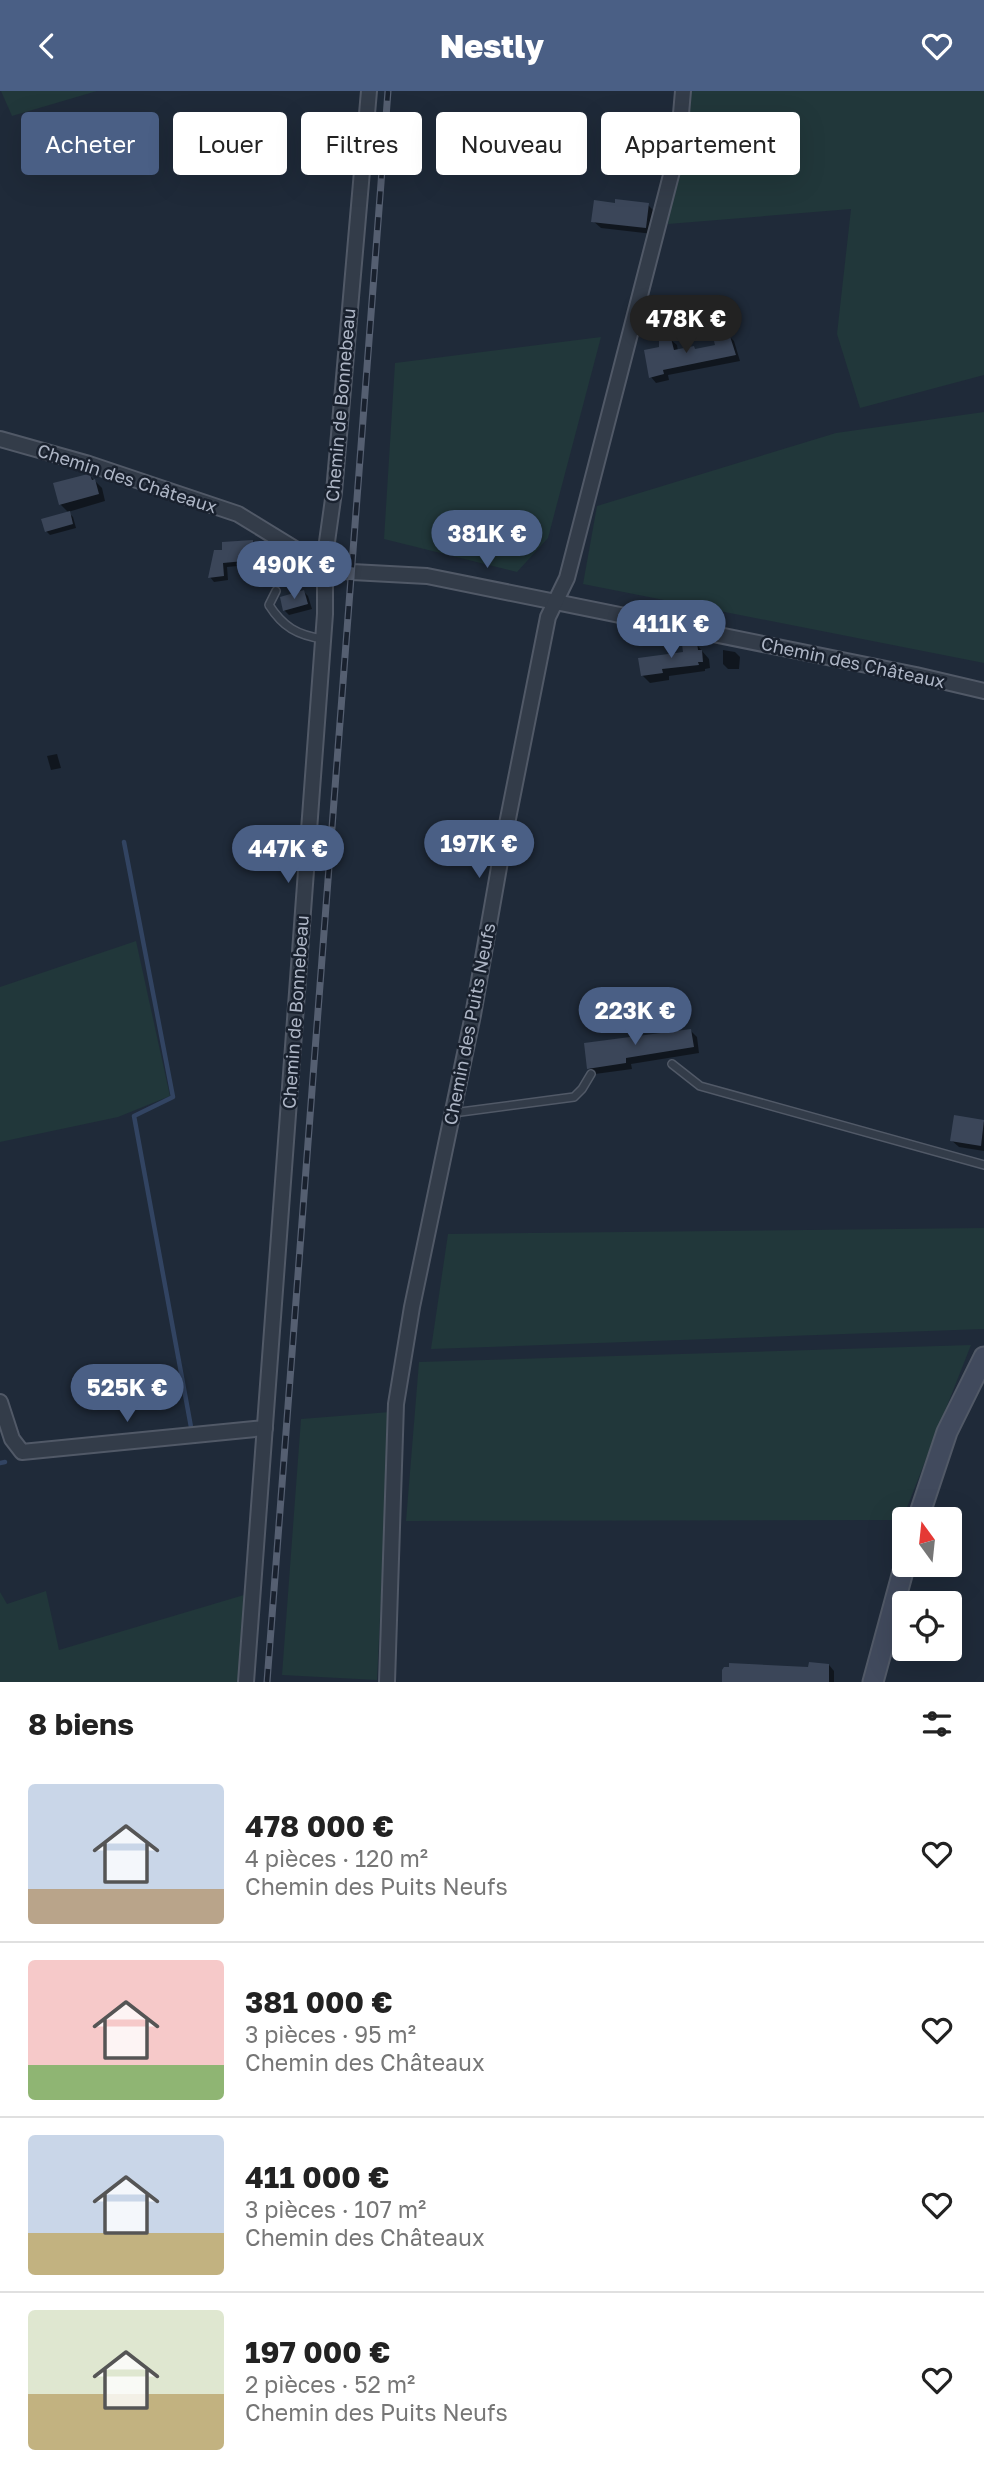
<!DOCTYPE html>
<html lang="fr">
<meta charset="utf-8">
<style>
:root{--surface:#fff;--page:#f2f2f2;--text:#222;--muted:#767676;--line:#e0e0e0;--accent:#4a5f85}
body{margin:0;font-family:"Golos Text",sans-serif;background:var(--page);color:var(--text);height:100vh;display:flex;flex-direction:column;font-size:26px;white-space:nowrap}
*{box-sizing:border-box;margin:0}
p{font-size:23px;color:var(--muted)}
.icon{flex:none;width:38px;height:38px;fill:none;stroke:currentColor;stroke-width:2;stroke-linecap:round;stroke-linejoin:round}
.map{position:relative;height:1591px;overflow:hidden}
.details{display:flex;flex-direction:column;background:var(--surface);flex:1}
.details>*{flex:none}
.banner{position:absolute;left:21px;top:21px;width:943px;height:63px;display:flex;gap:14px}
.needle{width:46px;rotate:345deg}
.buttons{position:absolute;left:892px;top:1416px;display:grid;gap:14px}
.buttons a{display:grid;place-items:center;width:70px;height:70px;border-radius:7px;background:var(--surface);box-shadow:0 7px 28px #0002;font-size:35px}
.price{position:absolute;translate:-50% -60px;padding:0 16px;border-radius:24px;background:var(--accent);color:#fff;font-size:23px;line-height:46px;filter:drop-shadow(0 2px 4px #0008)}
.price::after{content:'';position:absolute;left:50%;top:42px;width:21px;height:16px;margin-left:-10px;background:inherit;clip-path:polygon(0 0,100% 0,50% 100%)}
.price.selected{background:#222;color:#fff}
ul{padding:0;list-style:none}
li{display:flex;align-items:center;gap:21px;height:175px;padding:0 28px}
li+li{border-top:2px solid var(--line)}
li span{display:grid;place-items:center;flex:none;width:196px;height:140px;border-radius:7px;color:#555}
li>.icon{margin-inline-start:auto}
span .icon{width:84px;height:84px;fill:#fffc;stroke-width:1}
li b{font-size:30px}
h2{display:flex;justify-content:space-between;align-items:center;height:84px;padding:0 28px;font-size:30px}
.pill{padding:0 24px;border-radius:7px;background:var(--surface);box-shadow:0 7px 28px #0002;font-size:24px;line-height:63px}
.pill.selected{background:var(--accent);color:#fff}
header{display:flex;justify-content:space-between;align-items:center;height:91px;padding:0 28px;background:var(--accent);color:#fff;font-size:32px;font-weight:800}
.map>svg:first-child{display:block}
.green{fill:#21373a}
.shadow{fill:#0007}
.lines{fill:none;stroke-linecap:round;stroke-linejoin:round}
.stream{stroke:#324462;stroke-width:4.5}
.building{fill:#3b4659}
.lane-casing{stroke:#515967;stroke-width:10}
.street-casing{stroke:#515967;stroke-width:18}
.secondary-casing{stroke:#515967;stroke-width:23}
.lane{stroke:#333c49;stroke-width:7}
.street{stroke:#333c49;stroke-width:14}
.secondary{stroke:#414a5d;stroke-width:19}
.rail-casing{stroke:#555f71;stroke-width:7}
.rail{stroke:#19212e;stroke-width:4.5;stroke-dasharray:13;stroke-linecap:butt}
.labels{text-anchor:middle;stroke-width:5;stroke-linejoin:round;paint-order:stroke}
.street-label{font-size:18px;fill:#aeb6c6;stroke:#19212e}
</style>
<header><svg class="icon" aria-label="back" viewBox="0 0 24 24"><path d="M15 5l-7 7 7 7"/></svg>Nestly<svg class="icon" aria-label="heart" viewBox="0 0 24 24"><path d="M12 20l-8-8c-3-5 5-10 8-4 3-6 11-1 8 4z"/></svg></header>
<div class="map">
<svg width="984" height="1591" viewBox="0 0 984 1591">
<rect width="100%" height="100%" fill="#1f2a39"/>
<g class="green">
<polygon points="1,0 97,0 12,25"/>
<polygon points="688,0 984,0 984,284 860,317 837,243 851,118 668,133"/>
<polygon points="601,246 548,447 517,481 384,448 395,272"/>
<polygon points="984,321 984,572 583,493 597,415 836,342"/>
<polygon points="136,850 170,1005 118,1026 0,1051 0,896"/>
<polygon points="984,1137 984,1238 431,1258 448,1143"/>
<polygon points="971,1254 902,1429 406,1430 419,1271"/>
<polygon points="390,1321 377,1589 282,1584 301,1328"/>
<polygon points="46,1500 59,1559 244,1504 240,1591 0,1591 0,1501 7,1513"/>
</g>
<g class="shadow">
<polygon points="648,114 655,121 653,143 601,137 593,130"/>
<polygon points="728,244 734,250 740,270 668,284 669,289 656,292 651,286 660,258 671,249 677,254 678,260 696,260 717,255"/>
<polygon points="90,385 102,397 105,410 68,421 60,413"/>
<polygon points="69,422 73,426 76,437 50,444 46,440"/>
<polygon points="253,450 257,455 258,473 227,476 228,489 214,491 210,486 216,461"/>
<polygon points="304,501 308,505 312,518 289,524 284,519"/>
<polygon points="696,553 709,568 710,577 705,578 705,580 669,585 669,589 650,592 642,584 685,563"/>
<polygon points="723,559 735,561 740,566 739,578 728,578 723,573"/>
<polygon points="57,663 61,677 51,679 47,665"/>
<polygon points="691,940 697,946 699,962 631,973 632,978 595,983 589,977"/>
<polygon points="955,1026 984,1031 984,1060 959,1056 951,1049"/>
<polygon points="829,1574 834,1580 834,1591 724,1591"/>
</g>
<g class="lines">
<g class="stream">
<polyline points="124,751 173,1006 134,1025 191,1336"/>
<polyline points="0,1372 5,1371"/>
</g>
</g>
<g class="building">
<polygon points="615,108 649,112 646,137 591,131 594,109 615,112"/>
<polygon points="729,242 736,264 663,279 664,283 649,287 644,259 659,256 659,249 671,247 674,259 694,255 695,258 715,254 713,246"/>
<polygon points="88,383 90,384 92,389 95,388 99,403 59,414 53,392"/>
<polygon points="70,420 73,433 45,441 41,428"/>
<polygon points="253,449 255,469 223,472 224,485 208,487 214,459 222,459 222,451"/>
<polygon points="304,499 308,513 283,520 280,506"/>
<polygon points="697,551 698,559 702,559 703,571 698,571 699,574 662,578 663,582 641,585 638,567 683,561 682,553"/>
<polygon points="691,938 694,956 626,967 626,972 587,978 584,952"/>
<polygon points="954,1024 984,1029 981,1055 950,1050"/>
<polygon points="809,1571 829,1573 829,1591 722,1591 722,1579 724,1576 729,1576 729,1572 808,1576"/>
</g>
<g class="lines">
<defs>
<g id="lane">
<path d="M276 500 269 514C283 536 297 544 323 548"/>
<polyline points="672,973 700,995 984,1074"/>
<polyline points="453,1022 574,1006 582,998 591,983"/>
</g>
<g id="street">
<polyline points="0,348 89,373 238,423 326,477 352,481 427,485 916,584 984,600"/>
<polyline points="0,1311 12,1348 22,1361 265,1337"/>
<polyline points="246,1591 325,523 325,465 334,401 369,0"/>
<polyline points="387,1591 396,1313 412,1216 473,924 504,748 548,526 567,487 678,57 683,0"/>
</g>
<g id="secondary">
<polyline points="918,1428 947,1341 984,1266"/>
<polyline points="873,1591 905,1473"/>
</g>
</defs>
<use href="#lane" class="lane-casing"/>
<use href="#street" class="street-casing"/>
<use href="#secondary" class="secondary-casing"/>
<use href="#lane" class="lane"/>
<use href="#street" class="street"/>
<use href="#secondary" class="secondary"/>
<defs>
<polyline id="rail" points="267,1591 388,0"/>
</defs>
<use href="#rail" class="rail-casing"/>
<use href="#rail" class="rail"/>
</g>
<g class="labels">
<g class="street-label">
<text transform="translate(341 314) rotate(-85)" y="6">Chemin de Bonnebeau</text>
<text transform="translate(127 388) rotate(18)" y="6">Chemin des Châteaux</text>
<text transform="translate(853 572) rotate(12)" y="6">Chemin des Châteaux</text>
<text transform="translate(296 921) rotate(-86)" y="6">Chemin de Bonnebeau</text>
<text transform="translate(470 933) rotate(-79)" y="6">Chemin des Puits Neufs</text>
</g>
</g>
</svg>
<div class="buttons">
<a><svg class="needle" viewBox="-14 -14 28 28"><path d="M0-13l5 13h-10z" fill="#e53935"/><path d="M0 13l5-13h-10z" fill="#767676"/></svg></a>
<a><svg class="icon" aria-label="locate" viewBox="0 0 24 24"><circle cx="12" cy="12" r="6"/><path d="M12 2v4M12 18v4M2 12h4M18 12h4"/></svg></a>
</div>
<b class="price selected" style="left:686px;top:264px">478K €</b>
<b class="price" style="left:487px;top:479px">381K €</b>
<b class="price" style="left:294px;top:510px">490K €</b>
<b class="price" style="left:671px;top:569px">411K €</b>
<b class="price" style="left:479px;top:789px">197K €</b>
<b class="price" style="left:288px;top:794px">447K €</b>
<b class="price" style="left:635px;top:956px">223K €</b>
<b class="price" style="left:127px;top:1333px">525K €</b>
<div class="banner">
<a class="pill selected">Acheter</a>
<a class="pill">Louer</a>
<a class="pill">Filtres</a>
<a class="pill">Nouveau</a>
<a class="pill">Appartement</a>
</div>
</div>
<section class="details">
<h2>8 biens<svg class="icon" aria-label="filters" viewBox="0 0 24 24"><path d="M4 7h16M4 17h16"/><circle cx="9" cy="7" r="2"/><circle cx="15" cy="17" r="2"/></svg></h2>
<ul>
<li><span style="background:linear-gradient(#c9d6e8 75%,#b9a48a 0)"><svg class="icon" aria-label="home" viewBox="0 0 24 24"><path d="M3 11l9-7 9 7M6 9v11h12V9"/></svg></span><div><b>478 000 €</b><p>4 pièces · 120 m²</p><p>Chemin des Puits Neufs</p></div><svg class="icon" aria-label="heart" viewBox="0 0 24 24"><path d="M12 20l-8-8c-3-5 5-10 8-4 3-6 11-1 8 4z"/></svg></li>
<li><span style="background:linear-gradient(#f6c9c9 75%,#8fb573 0)"><svg class="icon" aria-label="home" viewBox="0 0 24 24"><path d="M3 11l9-7 9 7M6 9v11h12V9"/></svg></span><div><b>381 000 €</b><p>3 pièces · 95 m²</p><p>Chemin des Châteaux</p></div><svg class="icon" aria-label="heart" viewBox="0 0 24 24"><path d="M12 20l-8-8c-3-5 5-10 8-4 3-6 11-1 8 4z"/></svg></li>
<li><span style="background:linear-gradient(#c9d6e8 70%,#c2b280 0)"><svg class="icon" aria-label="home" viewBox="0 0 24 24"><path d="M3 11l9-7 9 7M6 9v11h12V9"/></svg></span><div><b>411 000 €</b><p>3 pièces · 107 m²</p><p>Chemin des Châteaux</p></div><svg class="icon" aria-label="heart" viewBox="0 0 24 24"><path d="M12 20l-8-8c-3-5 5-10 8-4 3-6 11-1 8 4z"/></svg></li>
<li><span style="background:linear-gradient(#dfe7d0 60%,#c2b280 0)"><svg class="icon" aria-label="home" viewBox="0 0 24 24"><path d="M3 11l9-7 9 7M6 9v11h12V9"/></svg></span><div><b>197 000 €</b><p>2 pièces · 52 m²</p><p>Chemin des Puits Neufs</p></div><svg class="icon" aria-label="heart" viewBox="0 0 24 24"><path d="M12 20l-8-8c-3-5 5-10 8-4 3-6 11-1 8 4z"/></svg></li>
</ul>
</section>
